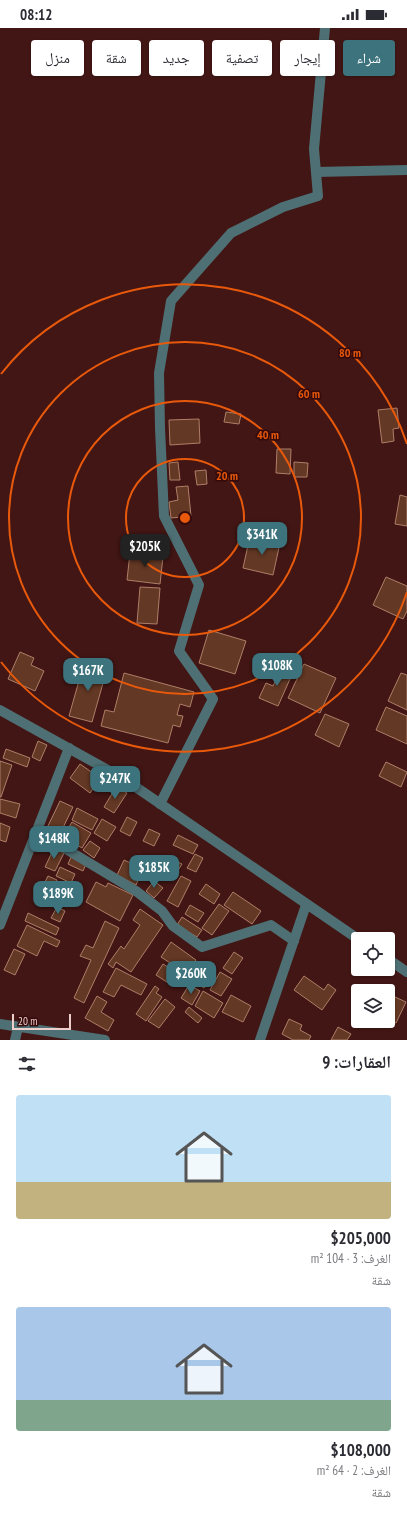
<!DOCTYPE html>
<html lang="ar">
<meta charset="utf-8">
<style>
:root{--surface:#fff;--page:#f2f2f3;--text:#2b2b33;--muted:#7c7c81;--accent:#3d737d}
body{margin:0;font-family:"PT Sans Narrow","Noto Naskh Arabic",sans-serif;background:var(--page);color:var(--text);direction:rtl;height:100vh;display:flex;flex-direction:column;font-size:15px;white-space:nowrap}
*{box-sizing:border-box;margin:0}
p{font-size:13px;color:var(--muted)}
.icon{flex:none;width:22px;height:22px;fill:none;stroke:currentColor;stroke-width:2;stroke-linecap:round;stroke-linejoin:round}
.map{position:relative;height:1012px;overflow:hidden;direction:ltr}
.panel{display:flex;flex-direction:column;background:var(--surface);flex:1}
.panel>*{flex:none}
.banner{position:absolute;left:12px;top:12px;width:383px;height:36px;direction:rtl;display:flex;gap:8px}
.fabs{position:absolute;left:351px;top:904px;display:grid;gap:8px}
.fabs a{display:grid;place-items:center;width:44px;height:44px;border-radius:4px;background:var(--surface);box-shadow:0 1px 3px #0004;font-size:20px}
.scale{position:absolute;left:12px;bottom:10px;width:59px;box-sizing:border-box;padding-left:4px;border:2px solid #eccecb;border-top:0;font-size:11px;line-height:14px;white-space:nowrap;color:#eccecb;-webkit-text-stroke:3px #370b0b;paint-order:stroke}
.price{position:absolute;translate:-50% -34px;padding:0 9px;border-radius:8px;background:var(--accent);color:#fff;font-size:13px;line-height:26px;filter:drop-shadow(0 1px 2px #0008)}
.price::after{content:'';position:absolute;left:50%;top:24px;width:12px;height:9px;margin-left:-6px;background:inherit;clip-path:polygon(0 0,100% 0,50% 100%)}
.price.current{background:#222;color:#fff}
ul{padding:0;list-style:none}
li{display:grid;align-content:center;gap:8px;height:212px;padding:0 16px}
li span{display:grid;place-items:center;height:124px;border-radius:4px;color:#555}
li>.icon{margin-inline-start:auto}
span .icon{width:72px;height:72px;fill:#fffc;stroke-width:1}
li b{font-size:17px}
h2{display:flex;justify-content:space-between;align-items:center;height:48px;padding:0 16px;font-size:17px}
.tag{padding:0 14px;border-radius:4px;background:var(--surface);box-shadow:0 1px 3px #0004;font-size:14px;line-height:36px}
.tag.current{background:var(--accent);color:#fff}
.status{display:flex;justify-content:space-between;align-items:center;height:28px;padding:0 20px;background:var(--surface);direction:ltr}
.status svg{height:11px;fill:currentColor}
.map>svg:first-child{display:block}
.building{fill:#633824;stroke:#af7e68}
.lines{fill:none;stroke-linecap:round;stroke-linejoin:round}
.minor{stroke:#4e6f73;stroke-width:10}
.ring{fill:none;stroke:#e8590c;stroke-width:2}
.centre{fill:#e8590c;stroke:#370b0b;stroke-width:2}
.ring-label{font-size:12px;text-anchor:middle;font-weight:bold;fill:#e8590c;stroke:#370b0b;stroke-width:3.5;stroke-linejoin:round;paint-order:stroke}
</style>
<div class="status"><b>08:12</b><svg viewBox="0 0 49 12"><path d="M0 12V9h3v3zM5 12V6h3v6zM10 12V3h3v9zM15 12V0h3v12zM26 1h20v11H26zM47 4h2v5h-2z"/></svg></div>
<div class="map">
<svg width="407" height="1012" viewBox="0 0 407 1012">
<rect width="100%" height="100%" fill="#421614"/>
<g class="building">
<polygon points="397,380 399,400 393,401 394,413 382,415 378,382"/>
<polygon points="226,384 241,386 239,396 224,394"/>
<polygon points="199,391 200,415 170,417 169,392"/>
<polygon points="277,421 291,421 290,446 276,445"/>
<polygon points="178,434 180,452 170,452 169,435"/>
<polygon points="294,434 308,435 307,449 294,449"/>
<polygon points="206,442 207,456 197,457 195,443"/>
<polygon points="188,458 191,488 171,490 169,474 178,472 176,459"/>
<polygon points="400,467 407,469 407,498 395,496"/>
<polygon points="250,508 280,515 273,547 243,540"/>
<polygon points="130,525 163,529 160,556 127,552"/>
<polygon points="386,549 407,558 407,583 403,591 373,577"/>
<polygon points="140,559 160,560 157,596 137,595"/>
<polygon points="209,602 246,613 235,646 199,635"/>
<polygon points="20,624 34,630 31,637 44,643 35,663 8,651"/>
<polygon points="84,635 107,641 92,694 69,688"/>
<polygon points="304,636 336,650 320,685 288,670"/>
<polygon points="283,637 294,642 278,678 259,670 266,655 273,658"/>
<polygon points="124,645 194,664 190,679 180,676 177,687 183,688 180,699 173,697 168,715 101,698 105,682 114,684"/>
<polygon points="401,645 407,647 407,682 388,673"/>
<polygon points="386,679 407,688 407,716 376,702"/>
<polygon points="325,686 349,696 339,719 315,707"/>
<polygon points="38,713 47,717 40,733 32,729"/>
<polygon points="6,721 30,730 27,739 3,730"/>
<polygon points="0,733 12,737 1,769 0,769"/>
<polygon points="386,734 407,744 401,759 379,748"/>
<polygon points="80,736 100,750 90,765 70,750"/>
<polygon points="116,759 127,765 114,785 104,779"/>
<polygon points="0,771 20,776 16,790 0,785"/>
<polygon points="60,773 73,779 59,808 46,802"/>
<polygon points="77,780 98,791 92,802 72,792"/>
<polygon points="127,789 137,794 130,808 120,803"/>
<polygon points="102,791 116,799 107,813 94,805"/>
<polygon points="72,794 91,805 82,820 63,809"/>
<polygon points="0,795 10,799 6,814 0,812"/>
<polygon points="149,801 160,806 154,818 143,813"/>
<polygon points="178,807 198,817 193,826 173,817"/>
<polygon points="90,813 100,820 94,830 83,822"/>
<polygon points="54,820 64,825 55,843 45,839"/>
<polygon points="195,826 203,830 196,844 187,840"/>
<polygon points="71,829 86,836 83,843 68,836"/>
<polygon points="124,832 143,841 136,857 117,847"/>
<polygon points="174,832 182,836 179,841 171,837"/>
<polygon points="60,839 75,846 71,855 56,848"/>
<polygon points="48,848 57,852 50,869 40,864"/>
<polygon points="181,848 191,853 178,879 167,873"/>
<polygon points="154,853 163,860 154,870 146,863"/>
<polygon points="96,854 106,859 108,855 133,867 120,893 86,874"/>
<polygon points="206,856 220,866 214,876 199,866"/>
<polygon points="68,859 75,863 71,873 63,869"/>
<polygon points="54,863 62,867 56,878 49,875"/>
<polygon points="233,864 261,883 252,896 224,877"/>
<polygon points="219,876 229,883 212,907 202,900"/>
<polygon points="190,877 204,885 198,894 185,886"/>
<polygon points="57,879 65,883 60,894 51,890"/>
<polygon points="140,881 163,897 131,944 116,934 113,940 108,936 121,918 124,921 140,897 133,892"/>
<polygon points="28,885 59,900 56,907 25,893"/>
<polygon points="182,889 202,902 197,909 177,897"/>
<polygon points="105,893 119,900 84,975 74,970 91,932 80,928 86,917 93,920"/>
<polygon points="27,897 60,913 57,919 44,913 37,928 17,918"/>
<polygon points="171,914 196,932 187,946 161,929"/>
<polygon points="14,921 25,926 15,947 4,942"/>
<polygon points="234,924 243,930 232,946 223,940"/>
<polygon points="163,936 180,947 173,958 156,947"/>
<polygon points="196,938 211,949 204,960 189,949"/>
<polygon points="116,940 147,956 141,967 121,957 114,969 103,964"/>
<polygon points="220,944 232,951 221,968 210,962"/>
<polygon points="304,948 324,962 328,956 336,962 322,982 294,962"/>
<polygon points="189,957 200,963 192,977 181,970"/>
<polygon points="155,958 159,961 156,965 162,969 146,993 136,986"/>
<polygon points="203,963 223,975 214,990 195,978"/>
<polygon points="231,967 251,978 243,994 222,984"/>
<polygon points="97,968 107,974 101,984 114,992 108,1003 85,990"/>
<polygon points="395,969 406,974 396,995 388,991 388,982"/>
<polygon points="165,971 175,979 159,1000 148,993"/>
<polygon points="189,979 202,990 198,995 185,984"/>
<polygon points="289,991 302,997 300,1002 311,1008 309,1012 293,1012 282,1006"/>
<polygon points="338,999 351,1006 347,1012 331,1012"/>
</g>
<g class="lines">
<g class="minor">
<polyline points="316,144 407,142"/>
<polyline points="0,682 124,751 358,911"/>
<polyline points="160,776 213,671 179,623 199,557 164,488 160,400 159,345 171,273 231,205 283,179 318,168 314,121 325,0"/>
<polyline points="36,803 136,863 162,883 173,898 202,919 271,897 294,913"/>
<polyline points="0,897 69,720"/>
<polyline points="388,931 407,944"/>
<polyline points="0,996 105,1012"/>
<polyline points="15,1012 18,999"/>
<polyline points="260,1012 306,877"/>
</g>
</g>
<g class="ring">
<circle cx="185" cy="490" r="59"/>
<circle cx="185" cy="490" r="117"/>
<circle cx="185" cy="490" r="176"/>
<path d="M407 564A234 234 0 0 1 1 634M1 346A234 234 0 0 1 407 416"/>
</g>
<circle cx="185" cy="490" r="6" class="centre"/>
<g class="ring-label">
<text x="350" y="329">80 m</text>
<text x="309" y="370">60 m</text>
<text x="268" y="411">40 m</text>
<text x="227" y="452">20 m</text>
</g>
</svg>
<div class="fabs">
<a><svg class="icon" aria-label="locate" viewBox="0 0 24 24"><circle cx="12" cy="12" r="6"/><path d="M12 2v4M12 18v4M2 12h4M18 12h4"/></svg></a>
<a><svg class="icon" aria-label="layers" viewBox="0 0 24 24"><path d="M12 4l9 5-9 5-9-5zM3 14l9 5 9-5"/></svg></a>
</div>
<div class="scale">20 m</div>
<b class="price" style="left:262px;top:528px">$341K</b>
<b class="price current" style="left:145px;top:540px">$205K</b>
<b class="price" style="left:277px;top:659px">$108K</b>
<b class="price" style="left:88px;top:664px">$167K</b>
<b class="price" style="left:115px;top:772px">$247K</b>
<b class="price" style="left:54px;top:832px">$148K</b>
<b class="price" style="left:154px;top:861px">$185K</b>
<b class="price" style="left:58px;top:887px">$189K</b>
<b class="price" style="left:191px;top:967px">$260K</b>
<div class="banner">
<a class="tag current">شراء</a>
<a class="tag">إيجار</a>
<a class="tag">تصفية</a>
<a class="tag">جديد</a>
<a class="tag">شقة</a>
<a class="tag">منزل</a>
</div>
</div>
<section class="panel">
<h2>العقارات: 9<svg class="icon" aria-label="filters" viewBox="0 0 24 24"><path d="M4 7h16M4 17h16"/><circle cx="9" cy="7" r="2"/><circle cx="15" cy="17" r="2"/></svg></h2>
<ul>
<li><span style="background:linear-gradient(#bfe0f5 70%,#c2b280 0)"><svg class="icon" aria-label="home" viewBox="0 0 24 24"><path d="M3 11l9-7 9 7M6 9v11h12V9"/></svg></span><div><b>$205,000</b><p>الغرف: 3 · 104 m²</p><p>شقة</p></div></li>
<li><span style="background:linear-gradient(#a9c7e8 75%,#7fa58c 0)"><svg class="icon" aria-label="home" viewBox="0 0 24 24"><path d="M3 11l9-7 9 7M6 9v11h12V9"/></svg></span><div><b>$108,000</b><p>الغرف: 2 · 64 m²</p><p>شقة</p></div></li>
</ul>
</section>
